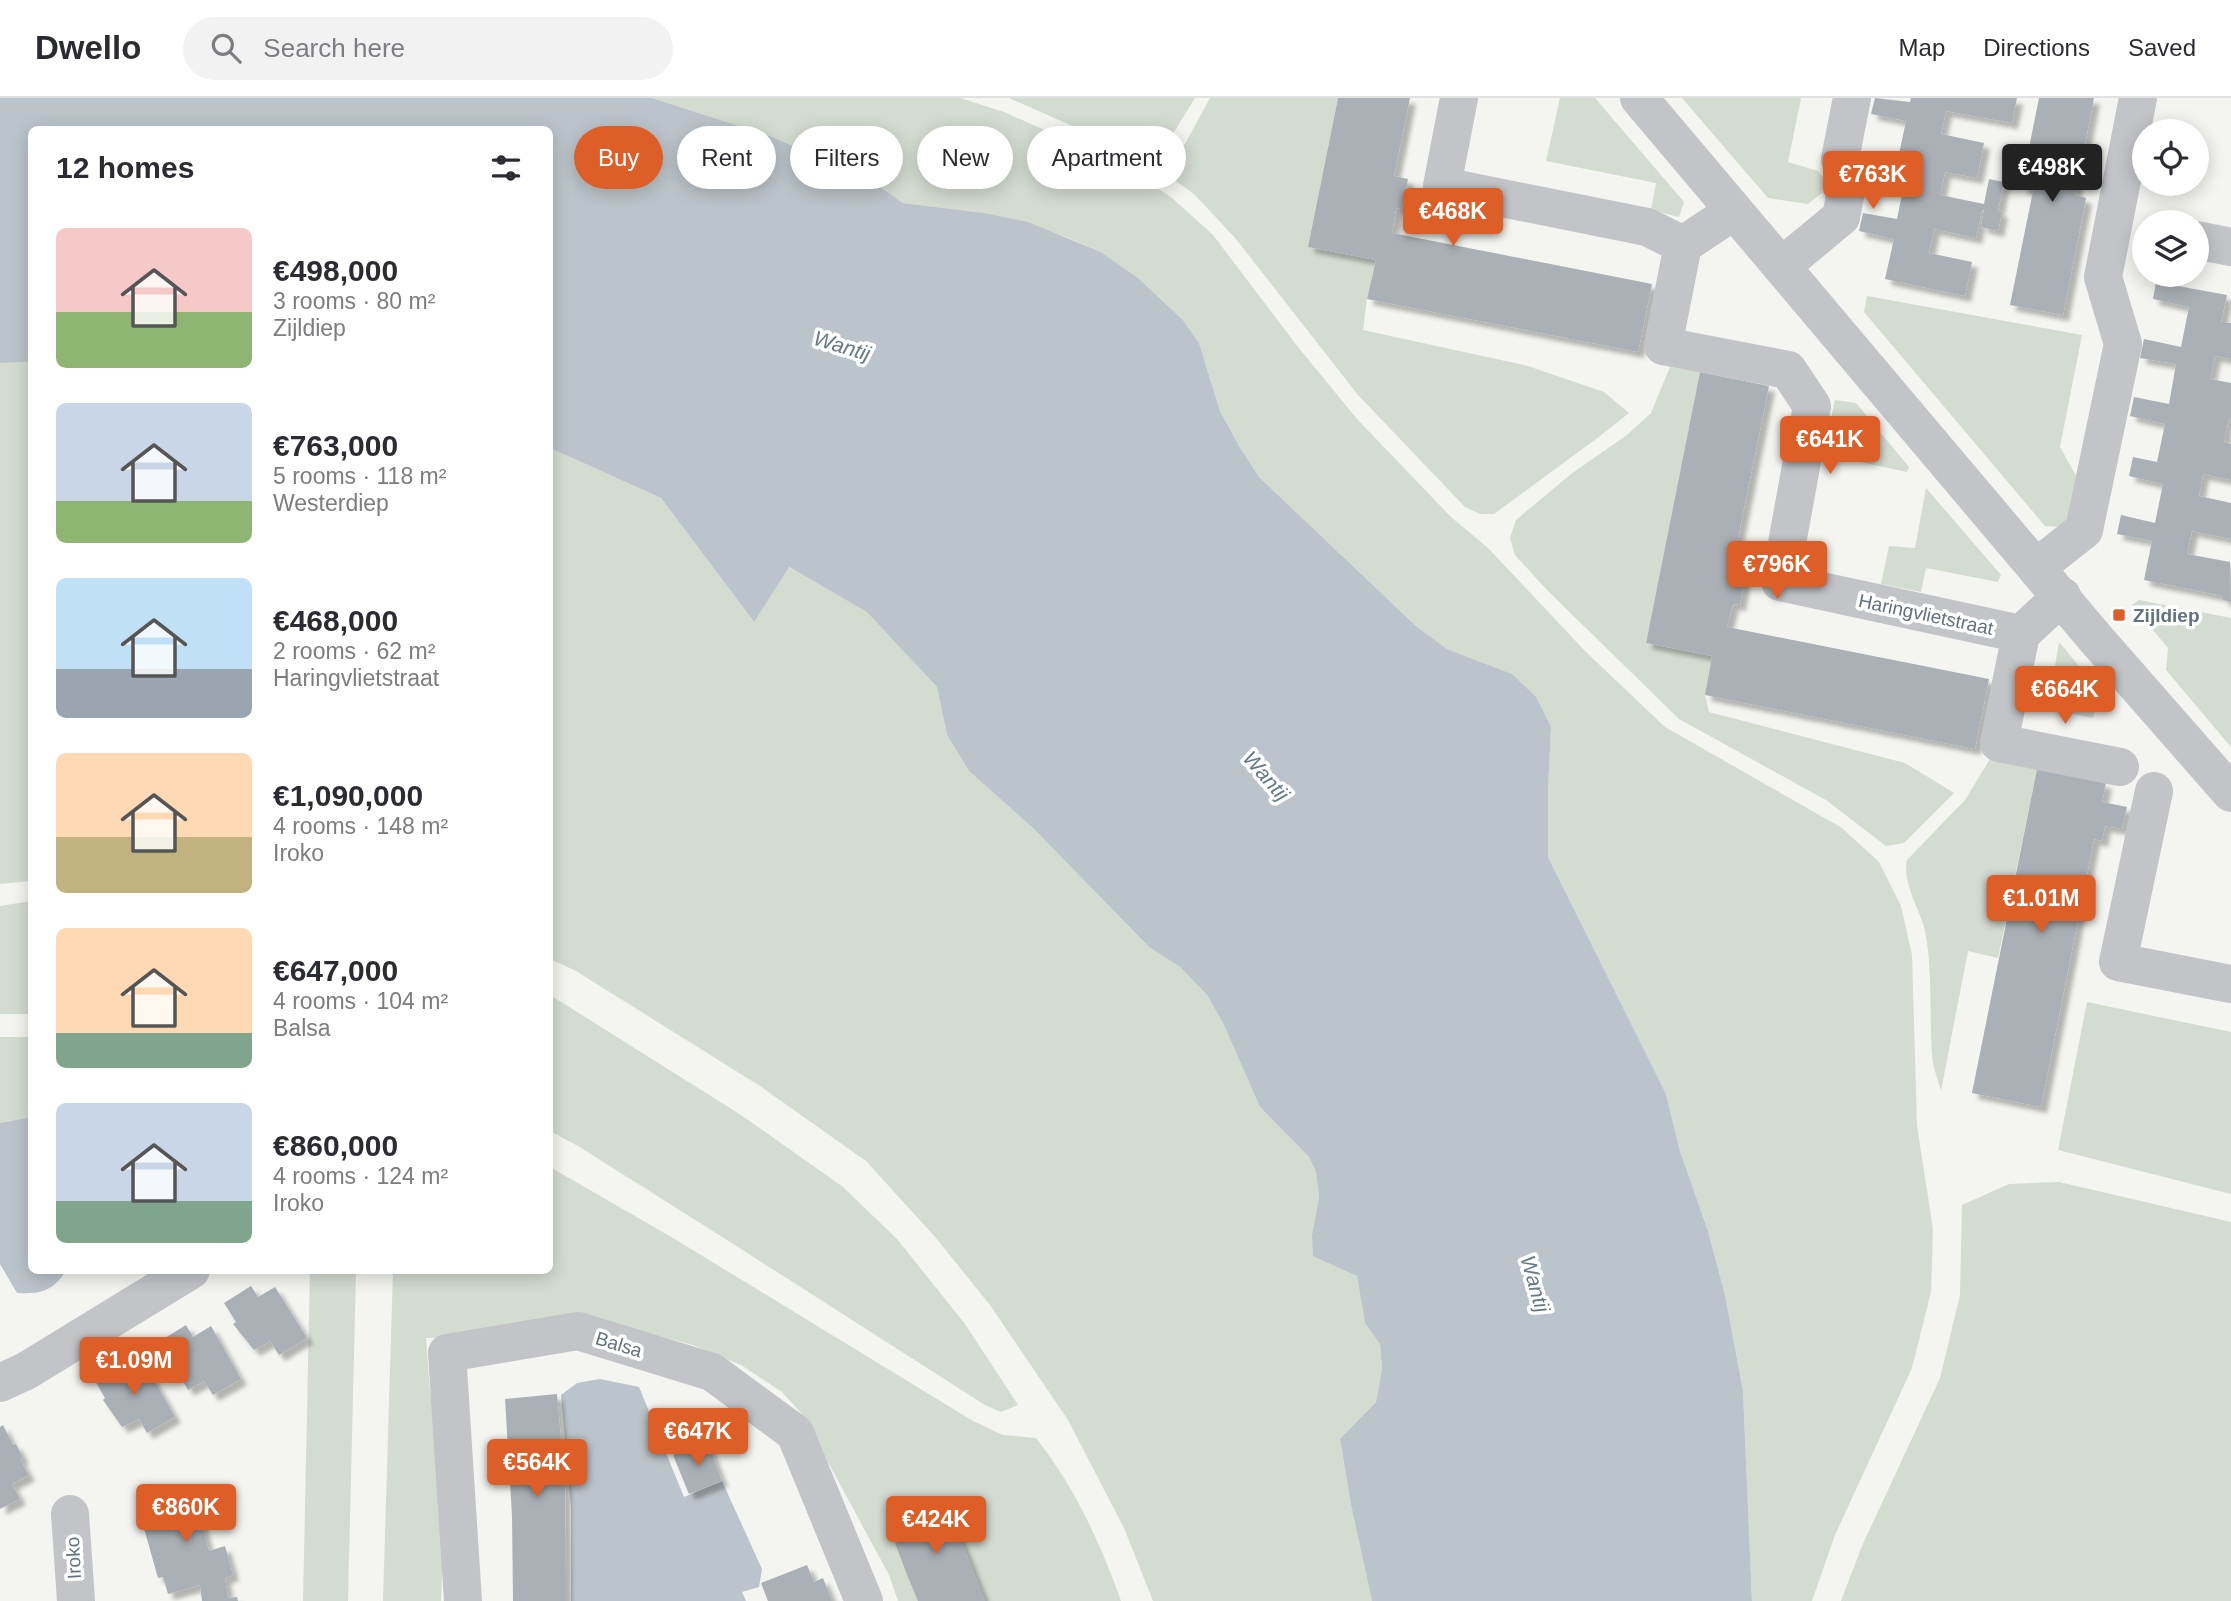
<!DOCTYPE html>
<meta charset="utf-8">
<style>
:root{--surface:#fff;--page:#f2f2f3;--text:#2b2b33;--muted:#7c7c81;--line:#e1e1e2;--accent:#dd5f27}
body{margin:0;font-family:Arial,sans-serif;background:var(--page);color:var(--text);height:100vh;display:flex;flex-direction:column;font-size:26px;white-space:nowrap}
*{box-sizing:border-box;margin:0}
p{font-size:23px;color:var(--muted)}
.icon{flex:none;width:38px;height:38px;fill:none;stroke:currentColor;stroke-width:2;stroke-linecap:round;stroke-linejoin:round}
.map{position:relative;flex:1;overflow:hidden}
.sheet{position:absolute;left:28px;top:28px;width:525px;height:1148px;display:flex;flex-direction:column;background:var(--surface);border-radius:10px;box-shadow:0 4px 18px #0003}
.sheet>*{flex:none}
.hud{position:absolute;left:574px;top:28px;width:665px;height:63px;display:flex;gap:14px}
.controls{position:absolute;left:2132px;top:21px;display:grid;gap:14px}
.controls a{display:grid;place-items:center;width:77px;height:77px;border-radius:50%;background:var(--surface);box-shadow:0 4px 18px #0003;font-size:35px}
.price{position:absolute;translate:-50% -60px;padding:0 16px;border-radius:7px;background:var(--accent);color:#fff;font-size:23px;line-height:46px;filter:drop-shadow(0 2px 4px #0008)}
.price::after{content:'';position:absolute;left:50%;top:42px;width:21px;height:16px;margin-left:-10px;background:inherit;clip-path:polygon(0 0,100% 0,50% 100%)}
.price.active{background:#222;color:#fff}
ul{padding:0;list-style:none}
li{display:flex;align-items:center;gap:21px;height:175px;padding:0 28px}
li span{display:grid;place-items:center;flex:none;width:196px;height:140px;border-radius:10px;color:#555}
li>.icon{margin-inline-start:auto}
span .icon{width:84px;height:84px;fill:#fffc;stroke-width:1}
li b{font-size:30px}
h2{display:flex;justify-content:space-between;align-items:center;height:84px;padding:0 28px;font-size:30px}
.tag{padding:0 24px;border-radius:32px;background:var(--surface);box-shadow:0 4px 18px #0003;font-size:24px;line-height:63px}
.tag.active{background:var(--accent);color:#fff}
header{display:flex;align-items:center;gap:42px;box-sizing:border-box;height:98px;padding:0 35px;background:var(--surface);border-bottom:2px solid var(--line)}
header strong{font-size:33px}
nav{display:flex;gap:38px;margin-inline-start:auto;font-size:24px}
.search{width:490px;height:63px;background:var(--page);display:flex;align-items:center;gap:18px;box-sizing:border-box;padding:0 24px;border-radius:38px;color:var(--muted);font-size:26px}
.map>svg:first-child{display:block}
.green{fill:#d4dbd1}
.water{fill:#bbc4ca}
.building{fill:#aab0b6;filter:url(#shadow)}
.lines{fill:none;stroke-linecap:round;stroke-linejoin:round}
.minor{stroke:#c2c4c8;stroke-width:38}
.poi-dot{fill:#dd5f27;stroke:#fff;stroke-width:2.5}
.labels{text-anchor:middle;stroke-width:7;stroke-linejoin:round;paint-order:stroke}
.street-label{font-size:19px;fill:#647180;stroke:#fff}
.poi-label{font-size:19px;font-weight:bold;fill:#647180;stroke:#fff;text-anchor:start}
.water-label{font-size:21px;font-style:italic;fill:#647a85;stroke:#fff}
</style>
<header>
<strong>Dwello</strong>
<div class="search"><svg class="icon" aria-label="search" viewBox="0 0 24 24"><circle cx="10" cy="10" r="6"/><path d="M15 15l6 6"/></svg>Search here</div>
<nav><a>Map</a><a>Directions</a><a>Saved</a></nav>
</header>
<div class="map">
<svg width="2231" height="1503" viewBox="0 0 2231 1503">
<defs>
<filter id="shadow"><feDropShadow dx="6" dy="6" stdDeviation="2" flood-color="#0004"/></filter>
</defs>
<rect width="100%" height="100%" fill="#f4f4f0"/>
<g class="green">
<polygon points="652,0 960,0 1004,14 1112,62 1171,99 1213,137 1298,249 1357,321 1451,419 1488,450 1586,554 1665,629 1842,730 1879,764 1901,808 1912,857 1917,1028 1933,1131 1931,1194 1912,1270 1835,1437 1812,1503 1752,1503 1743,1293 1725,1197 1708,1133 1680,1053 1666,996 1548,759 1548,694 1551,629 1512,576 1447,551 1417,529 1259,379 1239,348 1220,313 1199,245 1183,222 1138,180 1101,154 1064,138 984,115 903,105 870,82 770,38"/>
<polygon points="1009,0 1195,0 1163,52 1152,59 1140,58"/>
<polygon points="1210,0 1338,0 1308,149 1376,162 1367,201 1363,232 1528,268 1604,294 1629,315 1600,338 1494,416 1480,416 1465,409 1358,297 1236,141 1195,97 1169,78 1170,66 1186,44"/>
<polygon points="1560,0 1595,0 1684,104 1679,119 1651,112 1656,85 1546,63"/>
<polygon points="1682,0 1801,0 1788,64 1818,73 1826,83 1822,95 1808,106 1768,100"/>
<polygon points="1867,198 2082,237 2060,349 2084,392 2080,415 2058,429 2045,428 1864,214"/>
<polygon points="32,264 31,783 0,786 0,265"/>
<polygon points="1670,269 1700,274 1646,545 1712,558 1705,597 1709,614 1905,665 1954,695 1904,745 1886,748 1826,702 1679,621 1547,492 1515,457 1510,440 1516,422 1571,376 1627,337 1651,315"/>
<polygon points="1835,302 1856,305 1909,369 1907,374 1823,356"/>
<polygon points="550,350 661,400 753,523 788,469 867,513 937,589 947,637 969,673 1034,731 1149,849 1180,869 1207,897 1223,925 1260,1009 1309,1059 1316,1074 1319,1099 1312,1137 1357,1178 1365,1225 1380,1246 1382,1271 1376,1304 1340,1342 1351,1407 1372,1503 1153,1503 1124,1430 1068,1322 990,1207 936,1140 866,1063 760,988 576,873 550,861"/>
<polygon points="1926,390 2001,477 1998,484 1926,470 1921,494 1881,486 1889,448 1915,450"/>
<polygon points="2139,502 2231,520 2231,649 2166,572 2168,550 2132,507"/>
<polygon points="2059,544 2099,592 2093,620 2048,611"/>
<path d="M1990 661 2037 671 1998 860 1968 853 1941 993C1938 982 1933 969 1932 957 1929 916 1933 874 1925 833 1920 810 1902 786 1907 762L1965 702Z"/>
<polygon points="31,803 31,916 0,916 0,808"/>
<polygon points="550,897 741,1017 843,1089 897,1141 965,1226 1018,1307 1001,1314 985,1307 727,1142 578,1048 550,1033"/>
<polygon points="2087,904 2231,934 2231,1096 2058,1052"/>
<polygon points="0,939 31,939 31,1019 0,1025"/>
<path d="M550 1069 673 1140 973 1323 1003 1337 1036 1340C1074 1388 1101 1446 1121 1503H898L889 1477 802 1316 782 1294 741 1267 693 1247 636 1232 426 1240 430 1295 439 1299 443 1453 441 1503H383L393 1173 550 1172Z"/>
<polygon points="2059,1084 2231,1124 2231,1503 1841,1503 1862,1448 1940,1280 1960,1197 1962,1107 2009,1086"/>
<polygon points="310,1173 356,1173 348,1503 303,1503"/>
</g>
<g class="water">
<polygon points="0,0 652,0 770,38 870,82 903,105 984,115 1028,124 1101,154 1138,180 1183,222 1199,245 1220,313 1239,348 1259,379 1417,529 1447,551 1512,576 1536,599 1551,629 1548,694 1548,759 1666,996 1680,1053 1708,1133 1725,1197 1743,1293 1752,1503 1372,1503 1351,1407 1340,1341 1376,1304 1382,1271 1380,1246 1365,1225 1357,1178 1313,1158 1312,1137 1319,1099 1316,1074 1309,1059 1260,1009 1223,925 1207,897 1180,869 1149,849 1034,731 969,673 947,637 937,589 867,514 789,469 754,524 661,400 550,350 550,32 32,32 31,264 0,265"/>
<path d="M31 1019 32 1172 63 1173V1177C51 1194 38 1196 17 1195L0 1166V1025Z"/>
<polygon points="600,1281 639,1289 684,1399 722,1383 762,1471 759,1489 742,1494 746,1503 571,1503 571,1410 561,1297 577,1285"/>
</g>
<g class="building">
<polygon points="1338,0 1410,0 1394,78 1408,81 1402,111 1396,110 1392,135 1652,186 1638,254 1367,201 1376,162 1308,149"/>
<polygon points="1875,0 1910,4 1911,0 2017,0 2012,25 1946,13 1941,36 1984,45 1977,80 1945,74 1940,97 1984,106 1989,81 2004,84 1998,113 2002,114 1998,133 1981,129 1984,112 1982,112 1976,140 1934,131 1929,155 1972,164 1965,198 1885,181 1894,141 1859,133 1863,115 1897,121 1905,82 1871,76 1874,56 1898,61 1906,23 1871,16"/>
<polygon points="2039,0 2094,0 2075,97 2086,100 2063,217 2010,207 2033,93 2021,90"/>
<polygon points="2156,184 2227,197 2221,224 2231,225 2231,261 2215,258 2210,281 2231,285 2231,321 2229,320 2224,344 2231,346 2231,382 2203,376 2199,398 2231,405 2231,441 2192,433 2187,456 2230,464 2231,504 2223,502 2223,498 2144,482 2152,443 2117,436 2121,417 2155,425 2163,386 2129,378 2133,359 2157,364 2165,326 2130,318 2134,299 2169,306 2176,266 2140,260 2144,241 2181,249 2189,209 2153,201"/>
<polygon points="1700,274 1769,288 1731,474 1745,477 1740,507 1733,506 1727,529 1989,581 1975,651 1705,597 1712,558 1646,545"/>
<polygon points="2037,671 2106,685 2102,704 2127,709 2122,731 2105,728 2102,743 2094,741 2041,1009 1972,995"/>
<polygon points="251,1188 258,1199 275,1189 307,1240 279,1257 270,1243 254,1252 233,1226 236,1224 224,1205"/>
<polygon points="186,1227 193,1239 211,1228 241,1281 213,1297 204,1283 188,1292 179,1276 176,1278 168,1264 171,1263 160,1243"/>
<polygon points="121,1265 128,1276 145,1266 175,1319 147,1335 139,1321 122,1329 103,1302 105,1300 94,1281"/>
<polygon points="557,1296 565,1387 566,1503 513,1503 512,1418 505,1301"/>
<polygon points="3,1327 13,1347 16,1346 23,1360 20,1361 29,1377 12,1386 20,1401 0,1411 0,1329"/>
<polygon points="707,1343 722,1383 689,1396 673,1357"/>
<polygon points="207,1386 215,1415 200,1419 209,1453 225,1448 233,1477 225,1480 228,1500 237,1499 238,1503 202,1503 200,1487 168,1496 163,1479 158,1480 142,1423 146,1421 142,1405"/>
<polygon points="945,1401 953,1422 985,1503 918,1503 906,1474 895,1445 902,1443 894,1422"/>
<polygon points="807,1467 814,1484 823,1480 832,1503 768,1503 761,1485"/>
</g>
<g class="lines">
<g class="minor">
<polyline points="1459,0 1442,88 1647,129 1683,147 1734,113"/>
<polyline points="1639,0 2096,541 2231,695"/>
<polyline points="2196,142 2231,149"/>
<polyline points="1683,147 1663,248 1788,272 1812,308 1780,484 2021,536 2062,498"/>
<polyline points="1782,168 1841,119 1848,82 1840,61 1852,0"/>
<polyline points="2037,469 2084,432 2123,246 2103,179 2138,0"/>
<polyline points="2021,536 1999,645 2120,669"/>
<polyline points="2154,693 2118,864 2231,886"/>
<polyline points="0,1285 26,1273 191,1172"/>
<polyline points="70,1416 76,1503"/>
<polyline points="463,1503 447,1255 578,1233 712,1274 795,1335 864,1503"/>
</g>
</g>
<rect class="poi-dot" x="2112" y="510" width="14" height="14" rx="3.5"/>
<g class="labels">
<g class="street-label">
<text transform="translate(1926 516) rotate(12)" y="7">Haringvlietstraat</text>
<text transform="translate(619 1246) rotate(17)" y="7">Balsa</text>
<text transform="translate(73 1460) rotate(-93)" y="7">Iroko</text>
</g>
<g class="poi-label">
<text x="2133" y="524">Zijldiep</text>
</g>
<g class="water-label">
<text transform="translate(842 248) rotate(17)" y="7">Wantij</text>
<text transform="translate(1266 678) rotate(49)" y="7">Wantij</text>
<text transform="translate(1535 1186) rotate(74)" y="7">Wantij</text>
</g>
</g>
</svg>
<div class="controls">
<a><svg class="icon" aria-label="locate" viewBox="0 0 24 24"><circle cx="12" cy="12" r="6"/><path d="M12 2v4M12 18v4M2 12h4M18 12h4"/></svg></a>
<a><svg class="icon" aria-label="layers" viewBox="0 0 24 24"><path d="M12 4l9 5-9 5-9-5zM3 14l9 5 9-5"/></svg></a>
</div>
<b class="price active" style="left:2052px;top:106px">€498K</b>
<b class="price" style="left:1873px;top:113px">€763K</b>
<b class="price" style="left:1453px;top:150px">€468K</b>
<b class="price" style="left:1830px;top:378px">€641K</b>
<b class="price" style="left:1777px;top:503px">€796K</b>
<b class="price" style="left:2065px;top:628px">€664K</b>
<b class="price" style="left:2041px;top:837px">€1.01M</b>
<b class="price" style="left:134px;top:1299px">€1.09M</b>
<b class="price" style="left:698px;top:1370px">€647K</b>
<b class="price" style="left:537px;top:1401px">€564K</b>
<b class="price" style="left:186px;top:1446px">€860K</b>
<b class="price" style="left:936px;top:1458px">€424K</b>
<div class="hud">
<a class="tag active">Buy</a>
<a class="tag">Rent</a>
<a class="tag">Filters</a>
<a class="tag">New</a>
<a class="tag">Apartment</a>
</div>
<section class="sheet">
<h2>12 homes<svg class="icon" aria-label="filters" viewBox="0 0 24 24"><path d="M4 7h16M4 17h16"/><circle cx="9" cy="7" r="2"/><circle cx="15" cy="17" r="2"/></svg></h2>
<ul>
<li><span style="background:linear-gradient(#f6c9c9 60%,#8fb573 0)"><svg class="icon" aria-label="home" viewBox="0 0 24 24"><path d="M3 11l9-7 9 7M6 9v11h12V9"/></svg></span><div><b>€498,000</b><p>3 rooms · 80 m²</p><p>Zijldiep</p></div></li>
<li><span style="background:linear-gradient(#c9d6e8 70%,#8fb573 0)"><svg class="icon" aria-label="home" viewBox="0 0 24 24"><path d="M3 11l9-7 9 7M6 9v11h12V9"/></svg></span><div><b>€763,000</b><p>5 rooms · 118 m²</p><p>Westerdiep</p></div></li>
<li><span style="background:linear-gradient(#bfe0f5 65%,#9aa5b1 0)"><svg class="icon" aria-label="home" viewBox="0 0 24 24"><path d="M3 11l9-7 9 7M6 9v11h12V9"/></svg></span><div><b>€468,000</b><p>2 rooms · 62 m²</p><p>Haringvlietstraat</p></div></li>
<li><span style="background:linear-gradient(#ffd9b3 60%,#c2b280 0)"><svg class="icon" aria-label="home" viewBox="0 0 24 24"><path d="M3 11l9-7 9 7M6 9v11h12V9"/></svg></span><div><b>€1,090,000</b><p>4 rooms · 148 m²</p><p>Iroko</p></div></li>
<li><span style="background:linear-gradient(#ffd9b3 75%,#7fa58c 0)"><svg class="icon" aria-label="home" viewBox="0 0 24 24"><path d="M3 11l9-7 9 7M6 9v11h12V9"/></svg></span><div><b>€647,000</b><p>4 rooms · 104 m²</p><p>Balsa</p></div></li>
<li><span style="background:linear-gradient(#c9d6e8 70%,#7fa58c 0)"><svg class="icon" aria-label="home" viewBox="0 0 24 24"><path d="M3 11l9-7 9 7M6 9v11h12V9"/></svg></span><div><b>€860,000</b><p>4 rooms · 124 m²</p><p>Iroko</p></div></li>
</ul>
</section>
</div>
